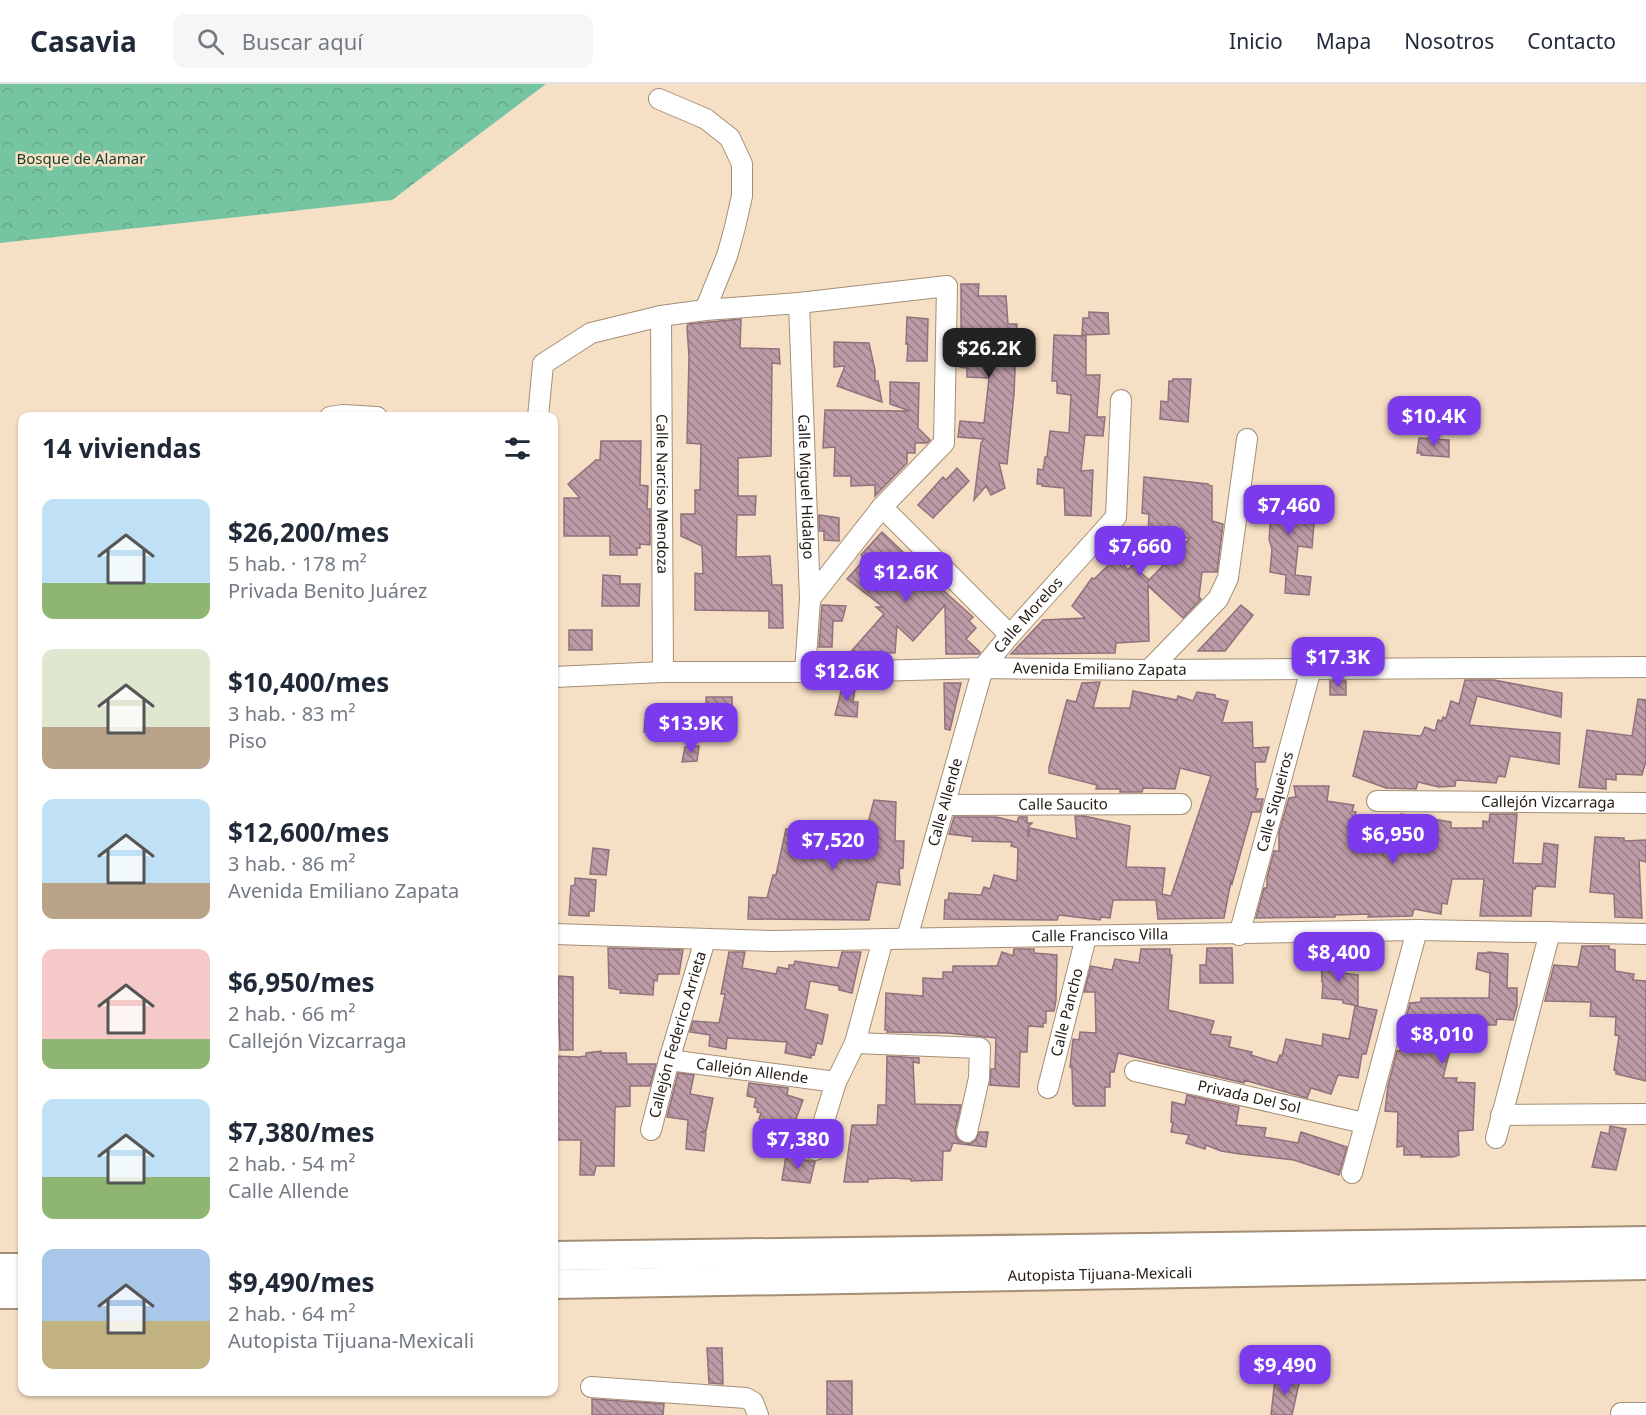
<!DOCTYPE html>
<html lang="es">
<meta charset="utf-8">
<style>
:root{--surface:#fff;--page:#f6f6f7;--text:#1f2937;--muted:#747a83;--line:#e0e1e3;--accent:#7c3aed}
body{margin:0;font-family:"Noto Sans",sans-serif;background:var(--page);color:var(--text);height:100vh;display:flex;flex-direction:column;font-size:22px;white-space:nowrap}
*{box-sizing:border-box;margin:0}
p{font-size:20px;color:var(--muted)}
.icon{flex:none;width:33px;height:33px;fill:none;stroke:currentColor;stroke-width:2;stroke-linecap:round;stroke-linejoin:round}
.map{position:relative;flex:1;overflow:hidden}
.side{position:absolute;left:18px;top:328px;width:540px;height:984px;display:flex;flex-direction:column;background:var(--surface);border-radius:12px;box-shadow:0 2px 4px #0004}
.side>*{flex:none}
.price{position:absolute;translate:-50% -51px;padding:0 14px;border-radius:12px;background:var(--accent);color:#fff;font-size:20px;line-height:39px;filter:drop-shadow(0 2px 3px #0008)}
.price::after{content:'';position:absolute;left:50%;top:36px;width:18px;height:14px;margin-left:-9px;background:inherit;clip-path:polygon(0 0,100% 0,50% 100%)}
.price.on{background:#222;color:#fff}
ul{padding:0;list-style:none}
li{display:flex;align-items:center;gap:18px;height:150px;padding:0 24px}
li span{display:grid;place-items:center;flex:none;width:168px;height:120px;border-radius:12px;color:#555}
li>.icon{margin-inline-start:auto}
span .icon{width:72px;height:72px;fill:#fffc;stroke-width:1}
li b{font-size:26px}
h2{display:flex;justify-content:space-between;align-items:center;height:72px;padding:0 24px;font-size:26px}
header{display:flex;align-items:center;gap:36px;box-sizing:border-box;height:84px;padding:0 30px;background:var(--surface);border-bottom:2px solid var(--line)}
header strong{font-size:28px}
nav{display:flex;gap:33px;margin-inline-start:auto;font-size:21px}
.search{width:420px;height:54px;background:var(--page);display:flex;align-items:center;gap:15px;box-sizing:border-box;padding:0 21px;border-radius:12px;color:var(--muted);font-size:22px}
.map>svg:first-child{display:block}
.forest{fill:url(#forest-crowns)}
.building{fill:url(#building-back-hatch);stroke:#90717c;stroke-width:1.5}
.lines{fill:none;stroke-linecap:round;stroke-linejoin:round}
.minor-casing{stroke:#a48f76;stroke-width:22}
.highway-casing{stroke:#a48f76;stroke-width:32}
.minor{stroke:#fff;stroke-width:20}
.highway{stroke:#fff;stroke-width:28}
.labels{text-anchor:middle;stroke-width:5;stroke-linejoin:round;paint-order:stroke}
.park-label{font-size:15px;fill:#173d2e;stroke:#f6e0c5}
.street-label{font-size:15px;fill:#231b12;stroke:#f6e0c5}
</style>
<header>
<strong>Casavia</strong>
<div class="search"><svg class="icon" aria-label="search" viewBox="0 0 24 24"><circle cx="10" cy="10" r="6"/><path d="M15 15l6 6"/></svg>Buscar aquí</div>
<nav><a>Inicio</a><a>Mapa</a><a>Nosotros</a><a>Contacto</a></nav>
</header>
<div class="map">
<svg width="1646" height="1331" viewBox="0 0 1646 1331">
<defs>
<pattern id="forest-crowns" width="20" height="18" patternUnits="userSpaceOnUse" patternTransform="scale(1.5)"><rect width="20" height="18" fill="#75c4a2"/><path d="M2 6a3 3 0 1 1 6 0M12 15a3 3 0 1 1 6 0" fill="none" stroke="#65a88a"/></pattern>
<pattern id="building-back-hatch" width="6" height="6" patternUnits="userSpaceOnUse" patternTransform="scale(1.5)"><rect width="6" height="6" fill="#bd9ba7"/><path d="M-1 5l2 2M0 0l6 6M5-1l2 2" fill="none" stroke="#997e87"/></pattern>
</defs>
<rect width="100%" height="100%" fill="#f6e0c5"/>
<polygon class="forest" points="0,0 546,0 392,116 0,159"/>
<g class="building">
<polygon points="961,200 979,200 978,212 1006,212 1008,240 1017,240 1014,310 1007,380 999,379 1005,404 991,411 986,402 974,416 981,359 984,355 958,353 960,337 984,339 989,294 967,293 967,284 960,283 963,258 961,258"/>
<polygon points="1089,228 1108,229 1109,250 1082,251 1083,234 1089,234"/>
<polygon points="907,233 928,235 927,277 907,277 908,260 906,260"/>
<polygon points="741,235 740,264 779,265 780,280 772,279 771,372 738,374 738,412 756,412 755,431 737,431 736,473 770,472 772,501 782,501 783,544 769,544 769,527 695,526 695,489 703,490 702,462 681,452 681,430 695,430 695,406 700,406 701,360 687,359 689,272 687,243 688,240"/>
<polygon points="1054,251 1086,252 1086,291 1100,291 1097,333 1105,333 1103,352 1085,351 1081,387 1093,386 1091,432 1065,431 1064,404 1042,402 1042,400 1037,400 1038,385 1043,386 1045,373 1047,373 1050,347 1069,349 1071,311 1057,309 1057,297 1052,297"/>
<polygon points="834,258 869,259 875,286 875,297 878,297 882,318 837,302 845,282 834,283"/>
<polygon points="1173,295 1191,295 1188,338 1160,335 1161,317 1168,318 1169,297 1173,297"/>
<polygon points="890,298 919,299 918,344 930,356 927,359 915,359 915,369 907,369 907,379 875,412 875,401 851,402 851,392 834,392 835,363 823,364 825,326 910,327 890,320"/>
<polygon points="1419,354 1449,356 1449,373 1421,371 1421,369 1417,369"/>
<polygon points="601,357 641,357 640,401 648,402 647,425 650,425 650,461 640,460 640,464 637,464 637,471 610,471 610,452 564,452 564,414 580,414 568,400 596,376 600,376"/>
<polygon points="957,384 969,397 933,434 918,421 943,393 946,396"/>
<polygon points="1144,393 1208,400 1208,401 1212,402 1212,437 1223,440 1217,488 1202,488 1199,513 1201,515 1183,534 1148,502 1149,557 1116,559 1115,569 1011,570 1043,536 1085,534 1072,522 1092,494 1094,495 1117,473 1128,486 1132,481 1148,495 1148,497 1190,454 1148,450 1149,430 1142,429"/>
<polygon points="1262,409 1279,411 1279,413 1316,415 1312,464 1298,462 1295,491 1311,493 1309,511 1285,509 1286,491 1270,488 1272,465 1269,455 1271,432 1258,431"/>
<polygon points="819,431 839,434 839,457 824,456 824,447 819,447"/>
<polygon points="882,448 903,468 895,476 919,498 922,494 926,498 927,496 935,502 936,500 973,533 969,537 976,544 966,555 980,568 979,570 946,570 945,521 913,557 897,542 895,569 870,568 868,571 848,571 884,530 876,523 883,523 847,495 865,475 861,471"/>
<polygon points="603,491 620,492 620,500 640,500 639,522 602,522"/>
<polygon points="822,521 846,522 842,537 833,537 832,563 819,563"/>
<polygon points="1241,521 1253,531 1225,567 1198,567"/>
<rect x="569" y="546" width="23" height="20"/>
<polygon points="1465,596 1494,596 1562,609 1561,633 1477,612 1469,641 1560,649 1559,680 1510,672 1505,693 1498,692 1496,699 1456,696 1455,702 1439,703 1418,698 1416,705 1386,704 1353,692 1364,647 1421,652 1425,643 1435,647 1438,636 1442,637 1443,633 1446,634 1451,617 1459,620"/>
<rect x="1330" y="597" width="16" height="14"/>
<polygon points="1100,598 1093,624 1130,624 1133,607 1177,616 1178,612 1193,617 1197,608 1215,611 1215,614 1228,617 1222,639 1252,638 1253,664 1269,663 1265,678 1255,678 1256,705 1258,705 1255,715 1263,715 1260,728 1252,728 1232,800 1231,797 1224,834 1158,835 1156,816 1113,816 1110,834 1101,833 1100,836 1059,831 1057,836 944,835 945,816 948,816 949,809 981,811 984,803 990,805 994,791 1017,797 1018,764 1011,762 1012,758 972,757 973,753 949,750 954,733 996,733 1017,738 1019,733 1027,733 1027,739 1032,739 1028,743 1028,753 1030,744 1077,755 1075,732 1084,732 1130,742 1126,783 1165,784 1162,810 1171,812 1211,692 1180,684 1175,705 1143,704 1142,708 1120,708 1120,705 1096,705 1097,701 1049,689 1049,683 1067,616 1076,618 1082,599"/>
<polygon points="856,599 853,618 858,618 857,633 835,631 843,600"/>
<polygon points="944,599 961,599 950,646 945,645"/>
<polygon points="706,613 732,613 732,648 707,648"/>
<polygon points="1638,615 1646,616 1646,677 1642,691 1616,690 1616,696 1606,695 1606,705 1579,703 1587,646 1632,652"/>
<polygon points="659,634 658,648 644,648 645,635"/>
<polygon points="699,662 697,677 682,678 685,663"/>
<polygon points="1294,702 1329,702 1327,717 1354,721 1352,727 1356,728 1350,747 1389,759 1393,750 1395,751 1401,730 1451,738 1451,744 1483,744 1483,737 1489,738 1490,730 1517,730 1513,779 1542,780 1544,759 1558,761 1555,803 1536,802 1535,805 1533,804 1531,832 1480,832 1484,795 1452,795 1447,820 1442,819 1441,830 1414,825 1412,832 1368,833 1369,830 1335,831 1335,833 1256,834 1264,804 1267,804 1267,794 1274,767 1279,767 1279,748 1289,714 1296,713"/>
<polygon points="874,716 896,718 895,757 904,757 903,784 899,785 900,801 877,798 869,836 748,835 749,813 767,814 773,791 776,791 786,745 828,744 828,747 840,746 841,751 865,751"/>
<polygon points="1595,753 1624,754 1624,757 1646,756 1646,778 1639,776 1642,834 1615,833 1614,810 1590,808"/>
<polygon points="593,764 609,766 606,791 590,790"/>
<polygon points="575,794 596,796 594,827 589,827 589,832 569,831 571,802 575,801"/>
<polygon points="1582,862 1609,862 1609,865 1615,866 1615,887 1634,890 1633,896 1646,897 1646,997 1616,990 1616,987 1614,986 1619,952 1615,951 1616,933 1590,932 1591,918 1545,917 1554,881 1578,883"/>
<polygon points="608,864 683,866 679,890 658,890 657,897 654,896 653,911 620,909 621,906 609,904"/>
<polygon points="1207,864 1232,864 1233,899 1200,899 1200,881 1206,881"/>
<polygon points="1014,865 1034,865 1034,869 1057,871 1056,916 1054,927 1046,927 1046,939 1043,939 1043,943 1028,942 1027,968 1020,968 1019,1003 990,1001 991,985 995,985 996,954 948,949 887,948 888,946 885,946 886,909 923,912 923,894 943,895 943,888 953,888 953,882 997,882 1002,868 1013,872"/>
<polygon points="1141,865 1170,865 1170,871 1172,871 1168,926 1214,937 1210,950 1231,953 1229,963 1252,968 1251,971 1277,979 1280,971 1282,972 1286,955 1322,962 1323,950 1349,955 1355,922 1377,926 1366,970 1362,970 1358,994 1338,991 1331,1010 1311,1004 1307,1014 1244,996 1244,999 1118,969 1114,988 1110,988 1110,1003 1105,1003 1105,1022 1075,1022 1075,1020 1073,1020 1072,984 1070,983 1073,955 1079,956 1080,948 1096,949 1095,908 1084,908 1091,882 1112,886 1115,875 1139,879"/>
<polygon points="729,868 745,868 742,884 776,890 778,883 789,885 789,881 794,881 795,877 838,884 842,868 861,868 852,909 839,906 839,902 810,897 805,925 828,931 822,960 817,959 814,971 811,970 811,974 785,969 787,958 727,954 726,965 709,962 710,951 690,948 693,937 719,939 725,910 721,910"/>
<polygon points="1488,868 1508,870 1507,904 1517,904 1517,922 1513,936 1497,935 1496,941 1456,941 1443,994 1457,994 1456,998 1475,999 1473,1046 1458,1047 1459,1071 1453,1073 1421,1073 1422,1071 1404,1071 1404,1062 1397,1063 1398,1028 1385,1027 1388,1002 1397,967 1402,966 1402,949 1410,919 1421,918 1421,914 1489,914 1490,889 1476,885 1478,869 1488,869"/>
<polygon points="1343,875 1343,889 1358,891 1358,922 1343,919 1343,916 1322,914 1323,898 1322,898 1321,876"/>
<polygon points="559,892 573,893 573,966 560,966 559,936 557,936 556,919 557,919"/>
<polygon points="601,967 601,969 626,969 627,980 656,980 650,1002 630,1002 630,1022 615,1023 614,1082 596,1082 594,1091 580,1091 581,1056 554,1056 554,972 578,973 586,972 586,969"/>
<polygon points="887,972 919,974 919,979 913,978 915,1020 961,1021 955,1046 956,1052 959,1057 970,1060 976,1056 979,1048 988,1048 986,1063 953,1059 950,1067 943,1067 942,1096 911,1097 911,1095 891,1094 868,1095 868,1098 844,1098 852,1041 877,1041 878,1021 886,1021"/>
<polygon points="678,989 694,991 690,1010 713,1014 706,1047 700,1048 706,1049 704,1067 686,1065 688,1036 667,1033"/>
<polygon points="749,999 788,1004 787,1011 803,1016 796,1035 772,1038 759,1035 761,1029 757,1028 758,1024 754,1023 756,1014 747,1012"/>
<polygon points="1187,1011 1239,1023 1236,1041 1266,1044 1264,1053 1298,1059 1301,1048 1347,1063 1339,1091 1294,1076 1240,1070 1221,1067 1206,1061 1205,1065 1186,1059 1189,1051 1171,1048 1173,1039 1171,1038 1172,1018 1185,1021"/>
<polygon points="1610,1042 1626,1045 1616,1086 1592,1083 1601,1048 1609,1050"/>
<polygon points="786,1072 815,1078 810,1099 782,1096"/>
<polygon points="707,1264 722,1264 723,1300 709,1299"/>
<polygon points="1275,1295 1300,1295 1292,1331 1271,1331"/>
<rect x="827" y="1297" width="25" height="34"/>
<polygon points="592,1315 664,1320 663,1331 592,1331"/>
</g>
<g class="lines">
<defs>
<g id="minor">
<polyline points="659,15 706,35 730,54 742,80 742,112 735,143 727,172 705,226"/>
<path id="s1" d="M799 219 810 515 805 588"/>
<path id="s2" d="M661 232 663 588"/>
<polyline points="330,333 343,331 377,333"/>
<polyline points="538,333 543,280 591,249 661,232 705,226 799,219 947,202 944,359 882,423 810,515"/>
<polyline points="882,423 1010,551"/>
<polyline points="1149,586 1218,515 1228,494 1247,355"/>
<path id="s3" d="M554 593 663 588H836L983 584 1149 586 1646 583"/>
<path id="s4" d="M1377 717 1646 719"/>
<path id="s5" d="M945 721 1181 720"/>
<path id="s6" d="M554 850 772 857 1417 846 1646 850"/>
<path id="s7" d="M1239 851 1311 585"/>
<path id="s8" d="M907 854 983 584 1010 551 1116 433 1121 316"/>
<polyline points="855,959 980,964 979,994 967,1048"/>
<path id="s9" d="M669 976 836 998"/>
<path id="s10" d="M1135 987 1364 1039"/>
<path id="s11" d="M1048 1004 1086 853"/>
<polyline points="1501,1031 1646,1030"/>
<path id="s12" d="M651 1046 669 976 705 856"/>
<polyline points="1496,1054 1550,848"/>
<polyline points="815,1066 836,998 855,959 883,855"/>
<polyline points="1352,1089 1417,846"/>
<polyline points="591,1303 746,1314 753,1318 758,1331"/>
<polyline points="1621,1329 1646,1329"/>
</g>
<g id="highway">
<polyline points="554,1172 1646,1157"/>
<polyline points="0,1184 22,1184"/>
<path id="s13" d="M554 1200 1646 1181"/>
<polyline points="0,1210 22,1210"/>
</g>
</defs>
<use href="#minor" class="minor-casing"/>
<use href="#highway" class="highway-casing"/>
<use href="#minor" class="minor"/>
<use href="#highway" class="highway"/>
</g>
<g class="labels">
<g class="park-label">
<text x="81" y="80">Bosque de Alamar</text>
</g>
<g class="street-label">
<text dy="5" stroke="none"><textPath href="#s1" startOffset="184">Calle Miguel Hidalgo</textPath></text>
<text dy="5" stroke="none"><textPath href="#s2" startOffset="178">Calle Narciso Mendoza</textPath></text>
<text dy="5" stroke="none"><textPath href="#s8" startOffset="350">Calle Morelos</textPath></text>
<text dy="5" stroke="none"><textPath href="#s3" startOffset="546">Avenida Emiliano Zapata</textPath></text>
<text dy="5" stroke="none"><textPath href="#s7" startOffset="138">Calle Siqueiros</textPath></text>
<text dy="5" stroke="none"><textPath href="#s4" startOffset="171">Callejón Vizcarraga</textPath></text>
<text dy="5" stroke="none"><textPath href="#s8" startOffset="141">Calle Allende</textPath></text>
<text dy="5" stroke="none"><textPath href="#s5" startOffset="118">Calle Saucito</textPath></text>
<text dy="5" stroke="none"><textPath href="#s6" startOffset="546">Calle Francisco Villa</textPath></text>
<text dy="5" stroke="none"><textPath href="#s11" startOffset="78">Calle Pancho</textPath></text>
<text dy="5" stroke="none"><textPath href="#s12" startOffset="99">Callejón Federico Arrieta</textPath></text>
<text dy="5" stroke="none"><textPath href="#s9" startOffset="84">Callejón Allende</textPath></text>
<text dy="5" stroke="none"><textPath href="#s10" startOffset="117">Privada Del Sol</textPath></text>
<text dy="5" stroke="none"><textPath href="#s13" startOffset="546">Autopista Tijuana-Mexicali</textPath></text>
</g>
</g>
</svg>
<b class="price on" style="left:989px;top:295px">$26.2K</b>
<b class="price" style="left:1434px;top:363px">$10.4K</b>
<b class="price" style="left:1289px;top:452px">$7,460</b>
<b class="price" style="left:1140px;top:493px">$7,660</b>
<b class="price" style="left:906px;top:519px">$12.6K</b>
<b class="price" style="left:1338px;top:604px">$17.3K</b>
<b class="price" style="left:847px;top:618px">$12.6K</b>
<b class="price" style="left:691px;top:670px">$13.9K</b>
<b class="price" style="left:1393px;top:781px">$6,950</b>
<b class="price" style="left:833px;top:787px">$7,520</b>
<b class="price" style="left:1339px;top:899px">$8,400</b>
<b class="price" style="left:1442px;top:981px">$8,010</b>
<b class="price" style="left:798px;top:1086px">$7,380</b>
<b class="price" style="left:1285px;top:1312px">$9,490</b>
<section class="side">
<h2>14 viviendas<svg class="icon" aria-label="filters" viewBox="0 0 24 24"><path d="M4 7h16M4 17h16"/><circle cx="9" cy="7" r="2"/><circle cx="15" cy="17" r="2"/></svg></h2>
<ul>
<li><span style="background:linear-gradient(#bfe0f5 70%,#8fb573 0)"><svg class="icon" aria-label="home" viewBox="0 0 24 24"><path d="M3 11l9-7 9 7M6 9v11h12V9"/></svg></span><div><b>$26,200/mes</b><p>5 hab. · 178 m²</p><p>Privada Benito Juárez</p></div></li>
<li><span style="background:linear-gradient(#dfe7d0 65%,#b9a48a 0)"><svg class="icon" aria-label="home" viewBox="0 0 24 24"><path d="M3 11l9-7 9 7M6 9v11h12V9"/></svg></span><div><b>$10,400/mes</b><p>3 hab. · 83 m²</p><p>Piso</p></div></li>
<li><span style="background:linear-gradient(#bfe0f5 70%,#b9a48a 0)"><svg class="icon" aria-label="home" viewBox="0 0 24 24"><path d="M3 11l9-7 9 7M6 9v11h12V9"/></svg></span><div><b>$12,600/mes</b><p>3 hab. · 86 m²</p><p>Avenida Emiliano Zapata</p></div></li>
<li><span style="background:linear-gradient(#f6c9c9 75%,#8fb573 0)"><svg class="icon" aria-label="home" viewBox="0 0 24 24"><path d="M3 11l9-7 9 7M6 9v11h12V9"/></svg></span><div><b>$6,950/mes</b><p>2 hab. · 66 m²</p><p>Callejón Vizcarraga</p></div></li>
<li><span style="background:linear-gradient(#bfe0f5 65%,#8fb573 0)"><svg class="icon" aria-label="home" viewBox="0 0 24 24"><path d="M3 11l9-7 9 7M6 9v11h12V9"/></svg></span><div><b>$7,380/mes</b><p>2 hab. · 54 m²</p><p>Calle Allende</p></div></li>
<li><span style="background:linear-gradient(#a9c7e8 60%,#c2b280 0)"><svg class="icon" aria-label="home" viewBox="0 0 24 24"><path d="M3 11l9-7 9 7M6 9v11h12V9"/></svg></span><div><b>$9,490/mes</b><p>2 hab. · 64 m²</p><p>Autopista Tijuana-Mexicali</p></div></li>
</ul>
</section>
</div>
